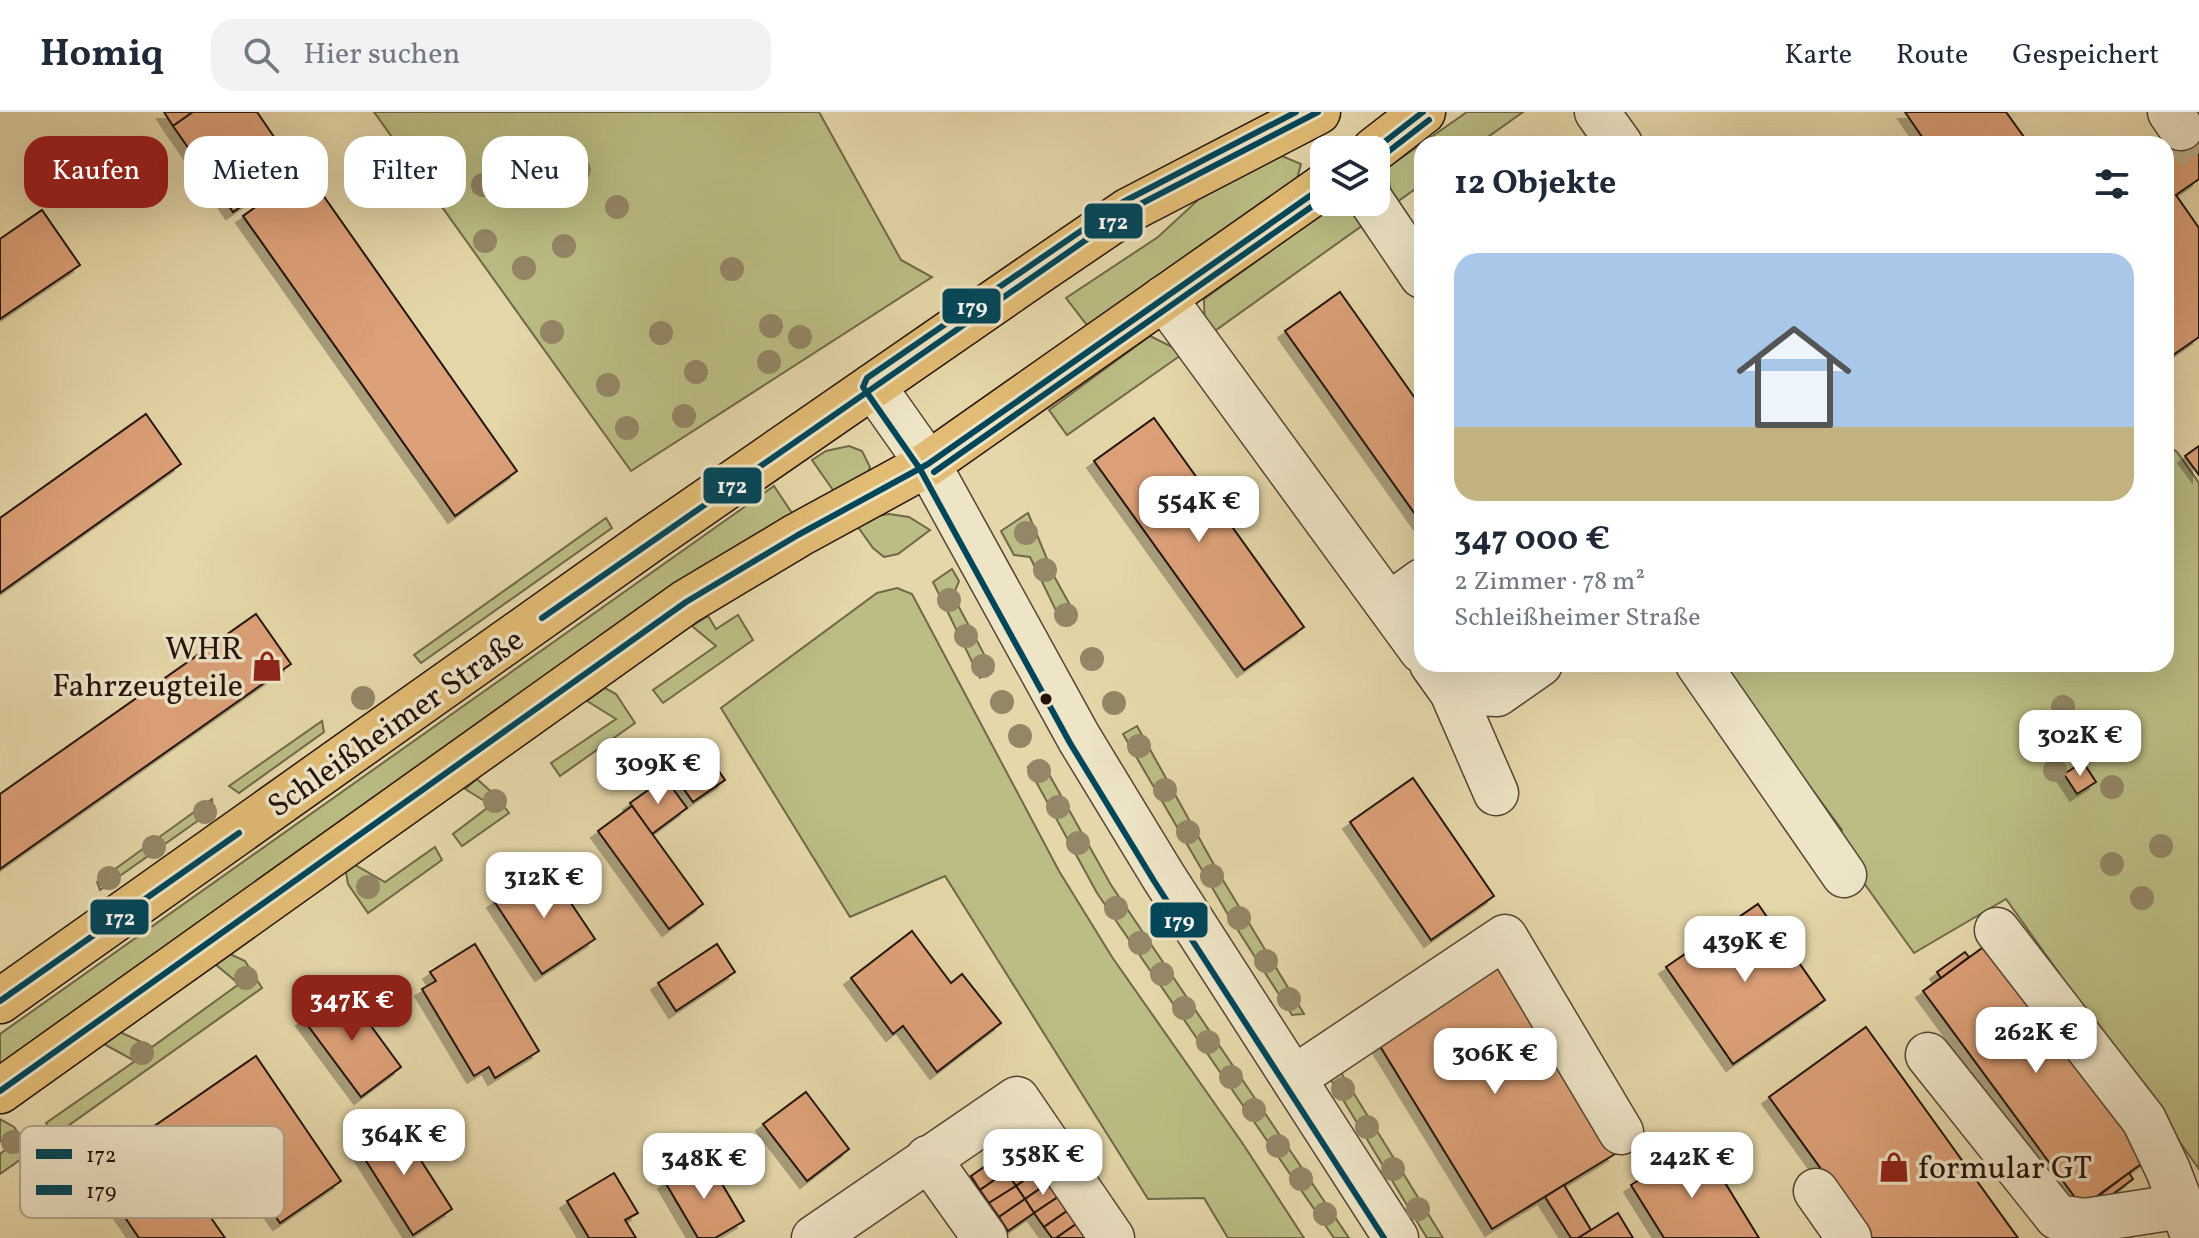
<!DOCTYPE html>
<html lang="de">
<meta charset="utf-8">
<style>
:root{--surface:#fff;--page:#f2f2f3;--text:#1f2937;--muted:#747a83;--line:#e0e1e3;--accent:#8f2418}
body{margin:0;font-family:Vollkorn,serif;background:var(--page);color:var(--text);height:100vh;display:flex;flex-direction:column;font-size:30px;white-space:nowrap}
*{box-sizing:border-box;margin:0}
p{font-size:26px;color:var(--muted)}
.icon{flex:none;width:44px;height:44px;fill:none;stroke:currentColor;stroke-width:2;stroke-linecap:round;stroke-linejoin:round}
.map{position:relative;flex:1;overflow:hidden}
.panel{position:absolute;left:1414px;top:24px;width:760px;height:536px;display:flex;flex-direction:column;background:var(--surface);border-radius:24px;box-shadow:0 8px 32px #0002}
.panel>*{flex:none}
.banner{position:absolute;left:24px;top:24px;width:760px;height:72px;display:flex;gap:16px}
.tools{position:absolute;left:1310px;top:24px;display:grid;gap:16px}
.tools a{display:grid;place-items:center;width:80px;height:80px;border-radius:16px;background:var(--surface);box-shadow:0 8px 32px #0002;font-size:40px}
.price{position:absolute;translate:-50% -68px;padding:0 18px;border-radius:16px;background:#fff;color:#222;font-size:26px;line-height:52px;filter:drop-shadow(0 2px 4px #0008)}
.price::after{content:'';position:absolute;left:50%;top:48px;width:24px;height:18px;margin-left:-12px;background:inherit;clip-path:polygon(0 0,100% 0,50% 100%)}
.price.selected{background:var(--accent);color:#fff}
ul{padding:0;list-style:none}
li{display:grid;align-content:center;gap:16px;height:424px;padding:0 40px}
li span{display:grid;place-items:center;height:248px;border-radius:24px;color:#555}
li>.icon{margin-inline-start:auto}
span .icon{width:144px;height:144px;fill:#fffc;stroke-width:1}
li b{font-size:34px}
h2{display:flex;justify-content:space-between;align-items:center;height:96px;padding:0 40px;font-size:34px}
.tag{padding:0 28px;border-radius:24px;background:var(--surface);box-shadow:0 8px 32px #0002;font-size:28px;line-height:72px}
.tag.selected{background:var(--accent);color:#fff}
header{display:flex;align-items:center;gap:48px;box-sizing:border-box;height:112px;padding:0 40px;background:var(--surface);border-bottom:2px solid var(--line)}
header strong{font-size:38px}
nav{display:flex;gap:44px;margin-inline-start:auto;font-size:28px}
.search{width:560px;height:72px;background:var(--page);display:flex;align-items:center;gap:20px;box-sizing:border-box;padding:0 28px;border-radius:24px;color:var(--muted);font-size:30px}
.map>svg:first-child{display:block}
.green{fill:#bbbd84;stroke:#706849;stroke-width:2}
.building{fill:#dda179;stroke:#24130e;stroke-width:2;filter:url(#shadow)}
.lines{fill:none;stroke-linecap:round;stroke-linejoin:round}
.minor-tunnel{stroke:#beb08a;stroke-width:44;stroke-dasharray:44 22;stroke-linecap:butt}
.minor-casing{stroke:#544435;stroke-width:47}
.major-casing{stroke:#24130e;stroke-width:47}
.minor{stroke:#eee5c7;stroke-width:44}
.major{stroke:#e2bc74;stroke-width:44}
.bus-1-casing{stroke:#eee5c7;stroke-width:12}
.bus-2-casing{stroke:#eee5c7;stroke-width:12}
.bus-1{stroke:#00465a;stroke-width:6}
.bus-2{stroke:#00465a;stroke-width:6}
.tree{fill:#948767}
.bus-dot{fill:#24130e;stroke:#eee5c7;stroke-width:3}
.labels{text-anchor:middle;stroke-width:7;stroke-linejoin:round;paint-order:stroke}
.poi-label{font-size:32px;fill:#24130e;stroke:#eee5c7;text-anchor:end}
.street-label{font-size:32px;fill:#24130e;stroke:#eee5c7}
.key{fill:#eee5c7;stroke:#b1a690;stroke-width:2}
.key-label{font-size:22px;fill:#24130e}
.line-badge{stroke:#eee5c7;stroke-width:3}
.badge-label{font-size:22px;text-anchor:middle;font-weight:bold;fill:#fff}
</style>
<header>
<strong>Homiq</strong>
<div class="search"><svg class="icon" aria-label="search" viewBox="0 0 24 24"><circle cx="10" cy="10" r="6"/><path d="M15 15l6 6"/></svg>Hier suchen</div>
<nav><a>Karte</a><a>Route</a><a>Gespeichert</a></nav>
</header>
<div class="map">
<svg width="2199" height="1126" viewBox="0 0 2199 1126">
<defs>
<filter id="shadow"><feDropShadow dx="-7" dy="7" stdDeviation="0" flood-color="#0004"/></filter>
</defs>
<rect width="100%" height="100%" fill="#e5d7a9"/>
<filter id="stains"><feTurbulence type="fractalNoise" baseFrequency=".0025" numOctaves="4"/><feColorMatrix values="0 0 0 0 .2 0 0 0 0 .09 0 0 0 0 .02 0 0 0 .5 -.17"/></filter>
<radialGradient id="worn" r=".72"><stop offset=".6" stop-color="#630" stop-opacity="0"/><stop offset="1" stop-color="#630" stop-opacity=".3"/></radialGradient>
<g class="green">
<polygon points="374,0 819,0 901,148 932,165 631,359"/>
<polygon points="1467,0 1523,0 1478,32 1422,32 1422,72 1393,93 1387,56"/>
<polygon points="1282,44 1301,52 1297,67 1090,217 1066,186 1158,125 1199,87"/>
<polygon points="1339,90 1370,108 1205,226 1204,187"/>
<polygon points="1150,224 1184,241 1067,323 1049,298"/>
<polygon points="2166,332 2177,340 2199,371 2199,1057 2006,787 1914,841 1836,732 1842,718 1719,552 2166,552"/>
<polygon points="849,334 862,339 870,355 868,360 835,381 812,348 826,339"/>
<polygon points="774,374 794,404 0,957 0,922"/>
<polygon points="1028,401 1054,464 1076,504 1062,511 1030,445 1014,443 1001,419"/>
<polygon points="889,402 909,405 930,418 898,442 884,445 873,436 858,415 877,404"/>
<polygon points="606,406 612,416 421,551 414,543"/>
<polygon points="952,457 959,469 953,484 993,559 980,566 933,470"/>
<polygon points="897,476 912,482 1059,759 1112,845 1243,1032 1304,1126 1228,1126 1204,1086 1148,1087 945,764 850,805 721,596 877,481"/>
<polygon points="738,503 753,528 663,591 653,578 716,534 692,514 708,504 716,517"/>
<polygon points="605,576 616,582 635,611 560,664 551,651 616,607 587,589"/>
<polygon points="322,609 324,620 239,681 229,674"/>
<polygon points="1137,614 1218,760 1304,902 1292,903 1227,801 1123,622"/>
<polygon points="1041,648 1111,773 1349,1126 1334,1126 1097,781 1028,655"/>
<polygon points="477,667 497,685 509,701 462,734 453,722 491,693 465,677"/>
<polygon points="212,687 213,698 100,778 97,770"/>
<polygon points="435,735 442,748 368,801 348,772 346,760 355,753 385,770"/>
<polygon points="230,842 245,849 262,876 55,1023 46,1011 135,949 104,932 120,920 152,935 239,872 215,852"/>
<polygon points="1335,951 1443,1126 1427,1126 1328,963"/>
<polygon points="0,1007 14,1015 31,1040 0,1062 0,1042 9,1035 0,1029"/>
</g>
<g class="building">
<polygon points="164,0 193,0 173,14"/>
<polygon points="193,0 257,0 296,57 233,100 173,14"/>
<polygon points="1905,0 2006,0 2029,32 1927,32"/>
<polygon points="2199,4 2199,67 2176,83 2199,116 2199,225 2166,248 2166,32 2159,32"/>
<polygon points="306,59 517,359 455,404 243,104"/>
<polygon points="42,98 80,153 0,207 0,127"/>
<polygon points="1340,180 1422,296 1422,412 1285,219"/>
<polygon points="146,302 181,352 0,481 0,406"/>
<polygon points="1154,306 1304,515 1244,558 1094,349"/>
<polygon points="2199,334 2199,363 2185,344"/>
<polygon points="256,502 291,552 0,757 0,682"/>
<polygon points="705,639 725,668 693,690 673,662"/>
<polygon points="2083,650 2096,670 2077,682 2064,662"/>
<polygon points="665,666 687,696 652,722 630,691"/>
<polygon points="1413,666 1494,784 1431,828 1350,710"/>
<polygon points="632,694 703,792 669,817 598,719"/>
<polygon points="546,754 595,827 542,862 494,789"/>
<polygon points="1758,792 1825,888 1733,952 1666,855"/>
<polygon points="912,819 951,871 962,862 1001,911 937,960 903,914 893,922 851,866"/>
<polygon points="1989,831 2148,1047 2082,1095 1923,879"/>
<polygon points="475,832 539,939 495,966 489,955 474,964 422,877 436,869 430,860"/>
<polygon points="717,832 735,860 676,899 658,871"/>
<polygon points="1965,840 1969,845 1941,866 1937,860"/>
<polygon points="1498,851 1615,1042 1492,1117 1375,926"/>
<polygon points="344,877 401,955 361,985 303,907"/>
<polygon points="1866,915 2018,1126 1871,1126 1769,985"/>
<polygon points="256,944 341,1069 280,1111 229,1037 184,1067 225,1126 139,1126 92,1057"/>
<polygon points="806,980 849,1037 807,1069 763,1012"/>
<polygon points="395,1008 452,1097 413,1123 356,1033"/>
<polygon points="1023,1028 1032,1042 1006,1060 997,1046"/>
<polygon points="1700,1030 1759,1126 1664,1126 1631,1073"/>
<polygon points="1032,1042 1042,1056 1016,1074 1006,1060"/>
<polygon points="706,1045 744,1109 715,1126 698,1126 665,1070"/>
<polygon points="997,1046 1006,1060 980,1078 971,1064"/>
<polygon points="1042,1056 1051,1069 1025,1087 1016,1074"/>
<polygon points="1006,1060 1016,1074 989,1091 980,1078"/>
<polygon points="614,1061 638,1101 625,1108 636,1126 589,1126 567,1089"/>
<polygon points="2129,1061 2133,1067 2105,1088 2101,1082"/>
<polygon points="1051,1069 1061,1083 1034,1101 1025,1087"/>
<polygon points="1564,1073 1591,1118 1578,1126 1571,1126 1545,1085"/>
<polygon points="1016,1074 1025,1087 999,1105 989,1091"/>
<polygon points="1061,1083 1070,1097 1044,1115 1034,1101"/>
<polygon points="1025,1087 1034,1101 1008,1119 999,1105"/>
<polygon points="1070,1097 1079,1110 1056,1126 1052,1126 1044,1115"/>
<polygon points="1618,1101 1633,1126 1578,1126 1591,1118"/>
<polygon points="1079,1110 1086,1126 1056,1126"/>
</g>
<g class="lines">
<polyline class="minor-tunnel" points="2181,16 2199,41"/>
<defs>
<g id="minor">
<polyline points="1597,0 1620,32"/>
<polyline points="2170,0 2181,16"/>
<polyline points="1372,90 1422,164"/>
<polyline points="1164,186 1422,539"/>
<polyline points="873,274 928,352 1079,626 1163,764 1396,1126"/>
<polyline points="1389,493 1422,469"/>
<polyline points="1432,552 1452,580 1496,681"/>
<polyline points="1698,552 1844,763"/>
<polyline points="1452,580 1497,582 1540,552"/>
<polyline points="1997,818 2144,1008 2168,1058 2194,1126"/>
<polyline points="1928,943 2057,1105 2085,1109 2182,1094"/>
<polyline points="1294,966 1505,825 1621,1020"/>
<polyline points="928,1046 985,1126"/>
<polyline points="1816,1079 1849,1126"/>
<polyline points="814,1126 1017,987 1112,1126"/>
</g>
<g id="major">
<polyline points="1374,38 1423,0"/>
<polyline points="0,889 650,428 1032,164 1129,98 1318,0"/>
<polyline points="0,979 686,490 798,423 928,352 1324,74"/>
</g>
</defs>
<use href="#minor" class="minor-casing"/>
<use href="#major" class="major-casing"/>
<use href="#minor" class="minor"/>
<use href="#major" class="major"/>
<defs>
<g id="bus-1">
<polyline points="1374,38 1423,0"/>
<polyline points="542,506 1129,98 1318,0"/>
<polyline points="0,889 239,721"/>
<polyline points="0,979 686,490 798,423 928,352 1324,74"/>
</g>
<g id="bus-2">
<polyline points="1296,0 1123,90 867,266 863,275 920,357 1070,631 1154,769 1384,1126"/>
<polyline points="1380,46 1429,8"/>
<polyline points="934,360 1324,86"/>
</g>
</defs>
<use href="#bus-1" class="bus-1-casing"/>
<use href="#bus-2" class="bus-2-casing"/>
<use href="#bus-1" class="bus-1"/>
<use href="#bus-2" class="bus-2"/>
</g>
<g class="tree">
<circle cx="446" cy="43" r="12"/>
<circle cx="543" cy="45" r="12"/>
<circle cx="579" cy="58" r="12"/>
<circle cx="483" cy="73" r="12"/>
<circle cx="617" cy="95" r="12"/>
<circle cx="485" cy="129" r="12"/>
<circle cx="564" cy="134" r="12"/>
<circle cx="524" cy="156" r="12"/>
<circle cx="732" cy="157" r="12"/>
<circle cx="771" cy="214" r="12"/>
<circle cx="552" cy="220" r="12"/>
<circle cx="661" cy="221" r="12"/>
<circle cx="800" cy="225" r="12"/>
<circle cx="769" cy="250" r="12"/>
<circle cx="696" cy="260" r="12"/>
<circle cx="608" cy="273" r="12"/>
<circle cx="684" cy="304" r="12"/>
<circle cx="627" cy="316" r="12"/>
<circle cx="1026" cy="421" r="12"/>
<circle cx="1045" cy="458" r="12"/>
<circle cx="949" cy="488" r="12"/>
<circle cx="1066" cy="503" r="12"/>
<circle cx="966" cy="524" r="12"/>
<circle cx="1092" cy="547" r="12"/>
<circle cx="983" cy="554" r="12"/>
<circle cx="363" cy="586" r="12"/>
<circle cx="1002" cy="590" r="12"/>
<circle cx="1114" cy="591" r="12"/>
<circle cx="2063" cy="595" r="12"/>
<circle cx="1020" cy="624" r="12"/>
<circle cx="1139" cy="634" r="12"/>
<circle cx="2055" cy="658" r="12"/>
<circle cx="1039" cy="659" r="12"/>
<circle cx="2112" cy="675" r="12"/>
<circle cx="1165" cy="678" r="12"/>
<circle cx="495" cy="689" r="12"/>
<circle cx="1058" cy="695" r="12"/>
<circle cx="205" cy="700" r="12"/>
<circle cx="1188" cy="720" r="12"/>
<circle cx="1078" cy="731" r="12"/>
<circle cx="2161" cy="734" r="12"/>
<circle cx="154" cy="735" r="12"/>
<circle cx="2112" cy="752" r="12"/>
<circle cx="1212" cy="764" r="12"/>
<circle cx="109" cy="766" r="12"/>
<circle cx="368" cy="775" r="12"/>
<circle cx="2142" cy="786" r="12"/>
<circle cx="1116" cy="796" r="12"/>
<circle cx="1239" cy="806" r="12"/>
<circle cx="1140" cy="831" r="12"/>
<circle cx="1266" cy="849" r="12"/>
<circle cx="1162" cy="862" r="12"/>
<circle cx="246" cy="866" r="12"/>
<circle cx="1289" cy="887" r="12"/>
<circle cx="1184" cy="896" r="12"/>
<circle cx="1208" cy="930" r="12"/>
<circle cx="142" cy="941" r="12"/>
<circle cx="1231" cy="965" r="12"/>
<circle cx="1343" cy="977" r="12"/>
<circle cx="1254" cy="998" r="12"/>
<circle cx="1367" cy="1015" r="12"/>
<circle cx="13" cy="1030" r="12"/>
<circle cx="1278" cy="1034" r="12"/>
<circle cx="1393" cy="1057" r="12"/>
<circle cx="1301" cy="1067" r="12"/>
<circle cx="1418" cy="1097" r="12"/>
<circle cx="1325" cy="1102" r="12"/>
</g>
<defs>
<symbol id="shop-bare" viewBox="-9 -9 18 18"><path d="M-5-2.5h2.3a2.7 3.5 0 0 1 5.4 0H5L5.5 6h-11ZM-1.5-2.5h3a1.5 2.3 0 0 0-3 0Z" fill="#8f2418" stroke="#eee5c7" stroke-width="2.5" paint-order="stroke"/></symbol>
</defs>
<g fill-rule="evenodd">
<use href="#shop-bare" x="245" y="532" width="44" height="44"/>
<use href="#shop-bare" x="1872" y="1033" width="44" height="44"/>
</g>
<circle class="bus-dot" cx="1046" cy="587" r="7"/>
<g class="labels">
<g class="poi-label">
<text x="243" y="547">WHR<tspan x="243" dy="37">Fahrzeugteile</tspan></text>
<text x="1918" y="1066" text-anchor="start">formular GT</text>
</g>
<g class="street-label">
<text transform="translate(395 610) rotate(-35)" y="11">Schleißheimer Straße</text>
</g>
</g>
<rect x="20" y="1014" width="264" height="92" rx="12" class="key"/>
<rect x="36" y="1037" width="36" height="10" fill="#00465a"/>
<rect x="36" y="1073" width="36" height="10" fill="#00465a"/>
<g class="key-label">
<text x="86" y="1050">172</text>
<text x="86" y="1086">179</text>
</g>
<g class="line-badge">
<rect x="1083" y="90" width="61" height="38" rx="8" fill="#00465a"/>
<rect x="941" y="175" width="61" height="38" rx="8" fill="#00465a"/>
<rect x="702" y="354" width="61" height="39" rx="8" fill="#00465a"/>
<rect x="89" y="786" width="61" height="38" rx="8" fill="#00465a"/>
<rect x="1149" y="789" width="60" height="38" rx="8" fill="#00465a"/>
</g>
<g class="badge-label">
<text x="1113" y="117">172</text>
<text x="972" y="202">179</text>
<text x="732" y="381">172</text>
<text x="120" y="813">172</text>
<text x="1179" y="816">179</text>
</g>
<rect width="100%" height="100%" filter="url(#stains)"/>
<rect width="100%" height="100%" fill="url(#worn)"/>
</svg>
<div class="tools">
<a><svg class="icon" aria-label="layers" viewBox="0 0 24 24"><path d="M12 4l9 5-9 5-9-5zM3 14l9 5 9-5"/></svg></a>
</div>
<b class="price" style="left:1199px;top:432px">554K €</b>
<b class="price" style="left:2080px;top:666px">302K €</b>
<b class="price" style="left:658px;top:694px">309K €</b>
<b class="price" style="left:544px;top:808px">312K €</b>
<b class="price" style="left:1745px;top:872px">439K €</b>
<b class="price selected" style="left:352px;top:931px">347K €</b>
<b class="price" style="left:2036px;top:963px">262K €</b>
<b class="price" style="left:1495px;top:984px">306K €</b>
<b class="price" style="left:404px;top:1065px">364K €</b>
<b class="price" style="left:1043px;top:1085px">358K €</b>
<b class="price" style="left:1692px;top:1088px">242K €</b>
<b class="price" style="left:704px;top:1089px">348K €</b>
<div class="banner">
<a class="tag selected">Kaufen</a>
<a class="tag">Mieten</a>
<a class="tag">Filter</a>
<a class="tag">Neu</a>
</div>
<section class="panel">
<h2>12 Objekte<svg class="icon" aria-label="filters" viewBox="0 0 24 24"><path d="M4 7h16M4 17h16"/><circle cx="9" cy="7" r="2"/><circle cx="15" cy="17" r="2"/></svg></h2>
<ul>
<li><span style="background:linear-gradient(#a9c7e8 70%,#c2b280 0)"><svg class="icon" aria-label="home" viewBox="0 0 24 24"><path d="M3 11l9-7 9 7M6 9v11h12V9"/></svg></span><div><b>347 000 €</b><p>2 Zimmer · 78 m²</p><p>Schleißheimer Straße</p></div></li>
</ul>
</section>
</div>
